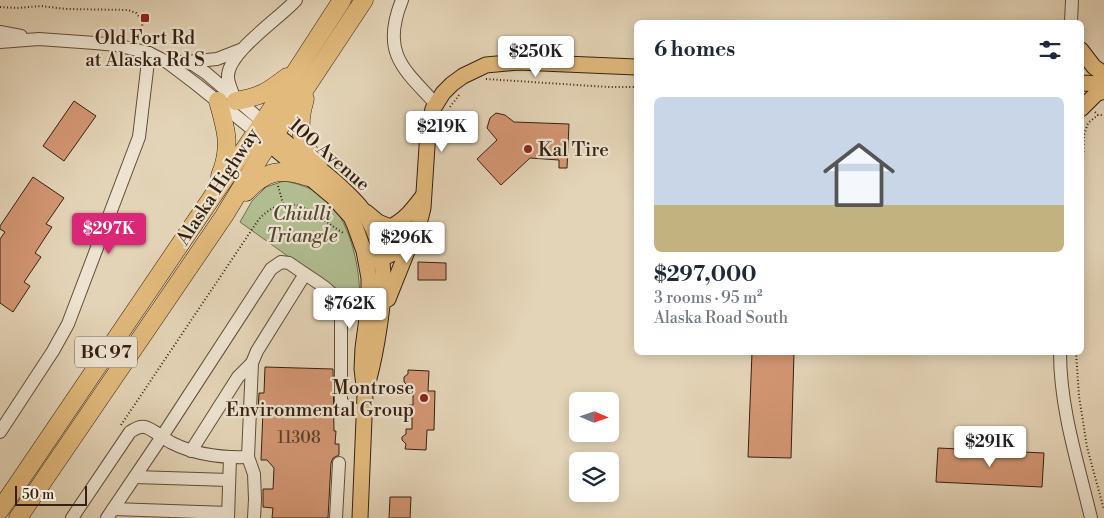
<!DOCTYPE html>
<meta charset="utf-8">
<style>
:root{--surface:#fff;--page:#f6f6f7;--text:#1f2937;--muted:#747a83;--line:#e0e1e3;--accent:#db2777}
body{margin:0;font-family:"Libre Bodoni",serif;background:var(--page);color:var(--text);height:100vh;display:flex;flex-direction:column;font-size:19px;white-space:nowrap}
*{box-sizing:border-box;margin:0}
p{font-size:16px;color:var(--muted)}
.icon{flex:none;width:28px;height:28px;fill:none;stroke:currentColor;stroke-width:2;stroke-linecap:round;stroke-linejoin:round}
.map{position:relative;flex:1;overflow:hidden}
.side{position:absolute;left:634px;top:20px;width:450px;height:335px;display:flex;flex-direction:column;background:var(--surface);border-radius:8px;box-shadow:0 2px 12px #0003}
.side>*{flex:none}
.needle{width:32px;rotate:92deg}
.fabs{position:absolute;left:569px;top:392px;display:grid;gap:10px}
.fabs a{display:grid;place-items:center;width:50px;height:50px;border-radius:8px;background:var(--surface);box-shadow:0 2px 12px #0003;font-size:25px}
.scale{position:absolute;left:15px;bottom:12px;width:72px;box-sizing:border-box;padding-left:5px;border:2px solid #352011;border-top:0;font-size:14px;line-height:18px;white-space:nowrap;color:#352011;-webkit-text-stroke:4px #ede3d0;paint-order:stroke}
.price{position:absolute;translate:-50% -42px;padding:0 11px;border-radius:5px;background:#fff;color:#222;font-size:16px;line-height:32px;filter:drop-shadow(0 1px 2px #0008)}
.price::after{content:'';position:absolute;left:50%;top:30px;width:15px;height:11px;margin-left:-8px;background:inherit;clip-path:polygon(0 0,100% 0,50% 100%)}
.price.active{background:var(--accent);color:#fff}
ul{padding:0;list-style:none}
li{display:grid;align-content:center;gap:10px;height:265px;padding:0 20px}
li+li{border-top:1px solid var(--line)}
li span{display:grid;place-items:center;height:155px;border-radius:8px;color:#555}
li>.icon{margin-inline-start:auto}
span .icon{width:90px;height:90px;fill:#fffc;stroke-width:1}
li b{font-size:21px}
h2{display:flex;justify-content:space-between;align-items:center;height:60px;padding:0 20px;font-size:21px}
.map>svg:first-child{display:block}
.green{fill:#b1bd90;stroke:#736e50}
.building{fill:#d39673;stroke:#352011}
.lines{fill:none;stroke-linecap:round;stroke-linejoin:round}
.minor-casing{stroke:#614d3a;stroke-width:14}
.major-casing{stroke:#352011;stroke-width:17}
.highway-casing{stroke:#352011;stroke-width:19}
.path{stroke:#352011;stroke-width:2;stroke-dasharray:1 2.5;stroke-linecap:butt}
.minor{stroke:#ede3d0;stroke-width:12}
.major{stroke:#e2ba7c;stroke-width:15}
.highway{stroke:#e2ba7c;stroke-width:18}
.poi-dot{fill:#8f2418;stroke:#ede3d0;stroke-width:2}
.labels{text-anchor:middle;stroke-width:4.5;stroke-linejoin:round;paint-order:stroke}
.number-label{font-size:16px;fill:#5c3e2a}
.shield{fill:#ede3d0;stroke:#6c5a4a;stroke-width:1}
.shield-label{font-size:18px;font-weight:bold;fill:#352011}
.poi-label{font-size:19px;fill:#352011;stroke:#ede3d0}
.street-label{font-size:19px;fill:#352011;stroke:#ede3d0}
.park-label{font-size:19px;font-style:italic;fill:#544731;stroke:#ede3d0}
</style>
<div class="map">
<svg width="1104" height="518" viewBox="0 0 1104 518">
<rect width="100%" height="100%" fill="#e4d4b7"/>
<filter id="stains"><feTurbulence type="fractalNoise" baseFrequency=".004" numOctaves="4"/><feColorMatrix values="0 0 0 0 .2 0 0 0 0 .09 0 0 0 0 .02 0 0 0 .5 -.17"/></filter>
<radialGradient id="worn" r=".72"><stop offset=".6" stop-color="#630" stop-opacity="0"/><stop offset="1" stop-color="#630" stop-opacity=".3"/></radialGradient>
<path class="green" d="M284 181C302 184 323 192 334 207 353 233 362 276 359 307L240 222 252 201 266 187Z"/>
<g class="building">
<polygon points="74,101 96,116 64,161 43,146"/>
<polygon points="496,113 505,115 514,122 569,124 567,168 559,168 559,160 530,158 501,185 477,159 497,140 487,128 490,118"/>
<polygon points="33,177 64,198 46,224 52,227 35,253 41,257 24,282 30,286 13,312 0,303 0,239 5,232 0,229 0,226"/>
<polygon points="418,262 446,263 446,280 418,280"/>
<polygon points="752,352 794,352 791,458 748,457"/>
<polygon points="265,367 333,369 334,431 336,431 335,444 339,444 339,455 333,458 331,463 328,518 272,518 273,508 263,507 263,489 273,489 274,468 267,460 261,460 263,411 258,411 259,393 264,393"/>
<polygon points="408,370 429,371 428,391 435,391 434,430 427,430 426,450 405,449 406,444 402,440 402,437 406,434 406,429 412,429 412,414 407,414 407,407 409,405 413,405 413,390 407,390 407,385 404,382 404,377 408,374"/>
<polygon points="938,448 1044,453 1042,487 936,482"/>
<polygon points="390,497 411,497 410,518 389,518"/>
</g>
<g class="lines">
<defs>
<g id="minor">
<path d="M402 0C381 52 402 68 436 104"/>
<polyline points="1071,22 1072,0"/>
<polyline points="0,32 21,36"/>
<polyline points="0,42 39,39 95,43 116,45 149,53 167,62 196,84 256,132"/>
<polyline points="167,62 186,62 194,65 206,73 263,122"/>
<polyline points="187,62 217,59 240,50"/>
<path d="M236 101C233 94 229 86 228 78 226 53 279 19 296 0"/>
<path d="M1060 352C1060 409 1078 463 1091 518"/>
<polyline points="0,432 53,351 68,324 139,137 149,53"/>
<polyline points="191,451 238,377 252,363"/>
<polyline points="135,477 229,480"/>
<polyline points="113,509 228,513"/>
<path d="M72 518 130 432C135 429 139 426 145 427 151 428 164 439 172 443 196 455 221 458 248 457"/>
<polyline points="107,518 161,438 271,269 281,262 289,263 305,274"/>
<polyline points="228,518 230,457"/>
<path d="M254 518 255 499 254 474 248 457 252 363 257 351 305 274C321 285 337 292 341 312V401C347 410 354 410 364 410"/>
<polyline points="336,518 339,463"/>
</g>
<g id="major">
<polyline points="1081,50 1094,67 1104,74"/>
<polyline points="1081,83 1104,84"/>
<polyline points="1081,109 1096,94 1104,91"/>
<path d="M268 127C291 148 317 165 341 187 348 194 356 201 362 209 390 250 385 295 377 341 374 358 371 373 366 389"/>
<polyline points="261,137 333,197 351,217 355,226 364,251 369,278 369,303 363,348 362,369 365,394 360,518"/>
<path d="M366 212 378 222 390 227C405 220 413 209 423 196"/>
<path d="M367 262C402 254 415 245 423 208L428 131 433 109 443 93 452 84 463 76 486 65 518 62 636 67"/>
<polyline points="388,299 410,244"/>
</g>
<g id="highway">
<path d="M305 99C296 128 301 142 318 166"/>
<path d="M218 101C226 129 232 147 220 176"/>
<path d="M236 101C262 96 266 93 287 77"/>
<path d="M246 192C266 170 281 168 308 177"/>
<polyline points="0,510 263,122 342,0"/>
<polyline points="18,518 224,216 260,157 364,0"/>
</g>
</defs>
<use href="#minor" class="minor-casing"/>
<use href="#major" class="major-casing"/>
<use href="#highway" class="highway-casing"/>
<g class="path">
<polyline points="0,7 17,8 41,6 66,9 128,10 136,13 142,20 143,41"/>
<polyline points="486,79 608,87 636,87"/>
<polyline points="450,107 459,95"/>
<polyline points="1095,112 1098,115 1104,115"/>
<polyline points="278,186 283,203"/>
<polyline points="1081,208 1084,135 1088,123 1098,115"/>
<polyline points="1076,352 1079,396 1087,447 1104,510"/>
<path d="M121 425 259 219C291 186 314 216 345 234"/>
</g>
<use href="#minor" class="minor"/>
<use href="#major" class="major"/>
<use href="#highway" class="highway"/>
</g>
<g class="poi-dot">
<rect x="140" y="13" width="10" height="10" rx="2.5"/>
<circle cx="528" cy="149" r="5"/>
<circle cx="424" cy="398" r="5"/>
</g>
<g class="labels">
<g class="number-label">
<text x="299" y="443">11308</text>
</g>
<rect class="shield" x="75" y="336.5" width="62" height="31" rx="4"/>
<g class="shield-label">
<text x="106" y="358">BC 97</text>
</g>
<g class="poi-label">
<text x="145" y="44">Old Fort Rd<tspan x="145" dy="22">at Alaska Rd S</tspan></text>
<text x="538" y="156" text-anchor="start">Kal Tire</text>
<text x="414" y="394" text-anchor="end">Montrose<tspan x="414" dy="22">Environmental Group</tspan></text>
</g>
<g class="street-label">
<text transform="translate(330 154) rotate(41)" y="7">100 Avenue</text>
<text transform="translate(217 186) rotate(-57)" y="7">Alaska Highway</text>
</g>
<g class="park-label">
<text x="302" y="220">Chiulli<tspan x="302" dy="22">Triangle</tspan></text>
</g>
</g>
<rect width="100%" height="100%" filter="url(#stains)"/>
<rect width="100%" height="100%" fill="url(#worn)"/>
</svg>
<div class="fabs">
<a><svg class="needle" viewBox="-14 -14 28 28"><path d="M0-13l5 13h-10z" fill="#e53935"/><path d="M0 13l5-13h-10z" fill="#747a83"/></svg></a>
<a><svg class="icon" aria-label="layers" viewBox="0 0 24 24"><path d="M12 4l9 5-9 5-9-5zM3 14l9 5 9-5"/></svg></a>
</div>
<div class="scale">50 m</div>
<b class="price" style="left:536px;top:78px">$250K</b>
<b class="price" style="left:442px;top:153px">$219K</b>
<b class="price active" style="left:109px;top:255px">$297K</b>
<b class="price" style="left:407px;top:264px">$296K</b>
<b class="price" style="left:350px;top:330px">$762K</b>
<b class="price" style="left:990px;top:468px">$291K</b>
<section class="side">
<h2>6 homes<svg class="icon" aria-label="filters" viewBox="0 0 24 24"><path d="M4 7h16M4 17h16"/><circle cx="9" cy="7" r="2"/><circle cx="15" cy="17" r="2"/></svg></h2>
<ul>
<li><span style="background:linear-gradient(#c9d6e8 70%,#c2b280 0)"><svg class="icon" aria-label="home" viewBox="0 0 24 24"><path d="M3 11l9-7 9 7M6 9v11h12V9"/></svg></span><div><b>$297,000</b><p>3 rooms · 95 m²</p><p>Alaska Road South</p></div></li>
</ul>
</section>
</div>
